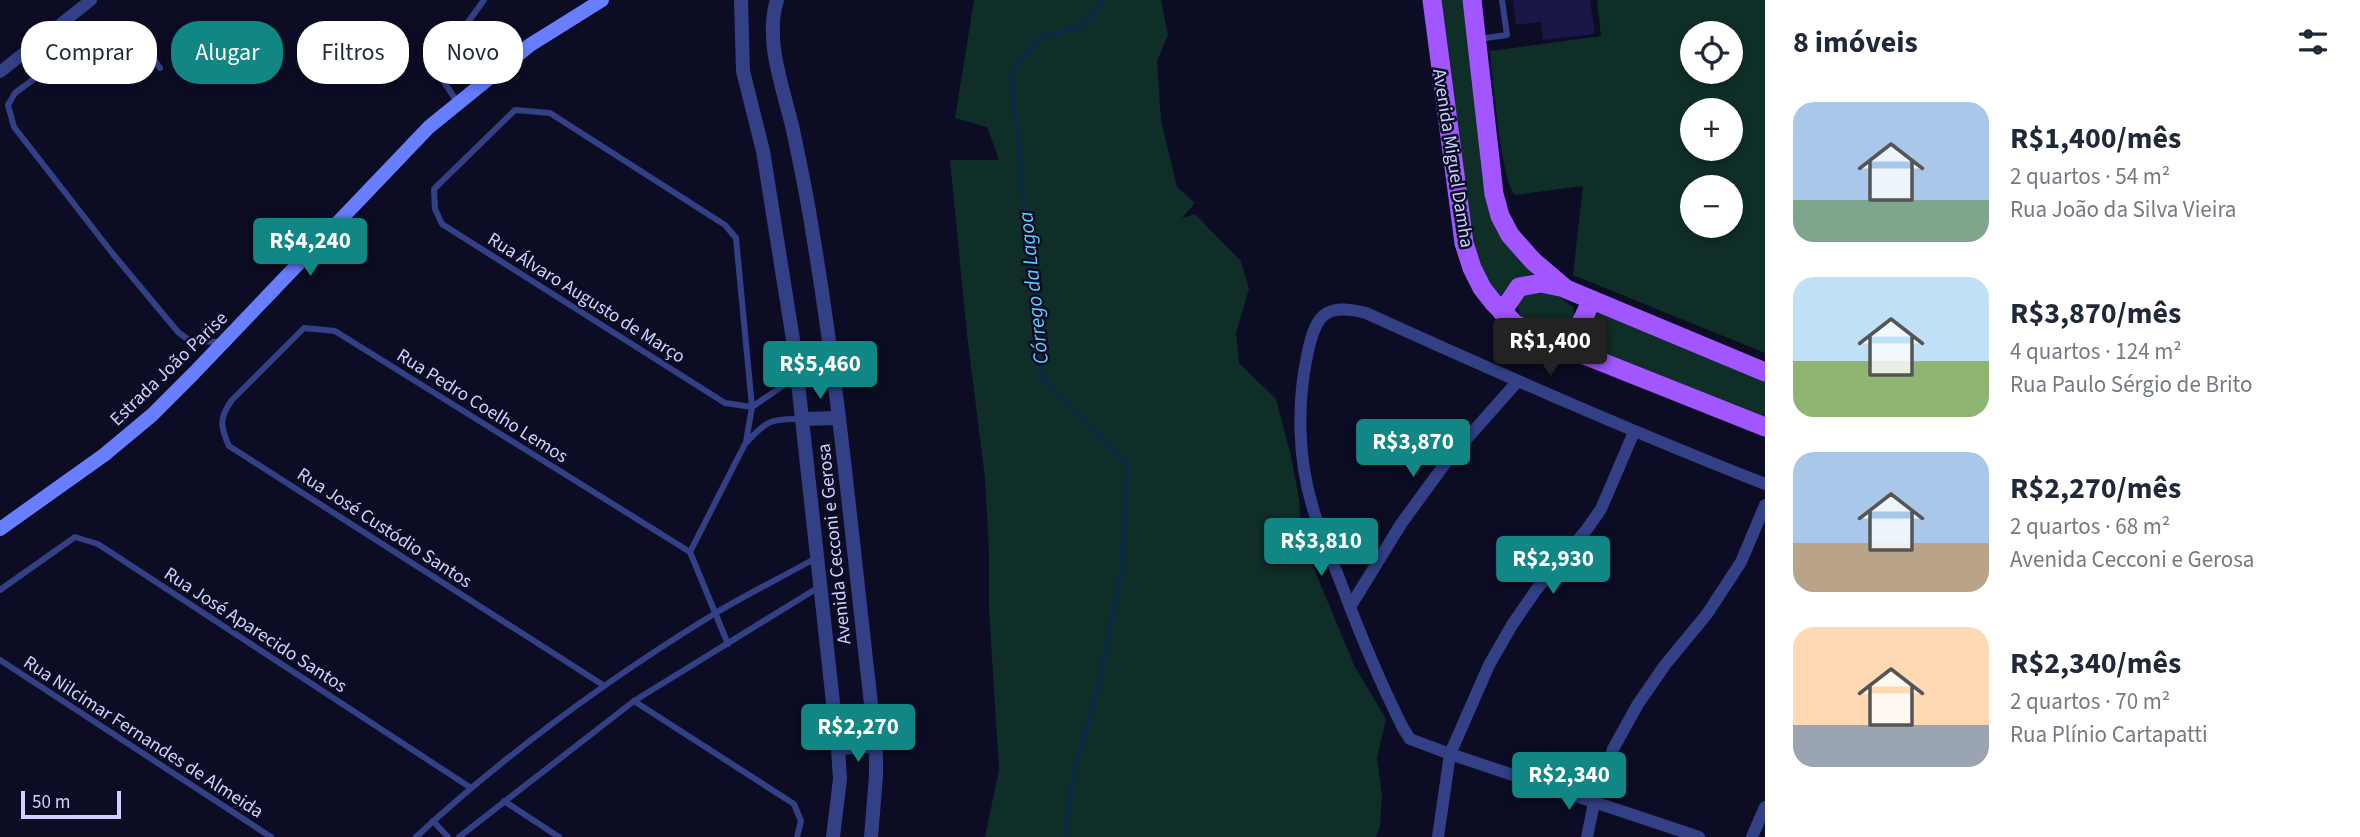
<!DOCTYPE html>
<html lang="pt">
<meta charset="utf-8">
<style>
:root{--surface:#fff;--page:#f6f6f7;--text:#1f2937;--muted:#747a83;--accent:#118785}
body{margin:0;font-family:"Source Sans 3",sans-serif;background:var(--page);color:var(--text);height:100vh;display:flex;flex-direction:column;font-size:26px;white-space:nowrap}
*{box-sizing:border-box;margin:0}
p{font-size:23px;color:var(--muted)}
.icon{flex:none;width:38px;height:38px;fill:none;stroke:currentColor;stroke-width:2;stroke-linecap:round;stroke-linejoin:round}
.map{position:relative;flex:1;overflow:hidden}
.side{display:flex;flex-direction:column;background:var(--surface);width:595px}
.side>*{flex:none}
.banner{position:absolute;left:21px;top:21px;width:665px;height:63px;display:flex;gap:14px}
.buttons{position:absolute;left:1680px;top:21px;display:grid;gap:14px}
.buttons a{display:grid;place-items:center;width:63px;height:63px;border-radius:50%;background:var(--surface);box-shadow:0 4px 10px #0003;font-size:35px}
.scale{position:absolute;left:21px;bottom:18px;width:100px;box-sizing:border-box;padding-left:7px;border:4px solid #cfd2ff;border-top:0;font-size:19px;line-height:24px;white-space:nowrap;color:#cfd2ff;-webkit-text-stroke:5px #0c0c24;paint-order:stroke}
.price{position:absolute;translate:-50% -60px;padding:0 16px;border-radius:7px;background:var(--accent);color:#fff;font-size:23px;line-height:46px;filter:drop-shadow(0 2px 4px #0008)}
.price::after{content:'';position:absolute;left:50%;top:42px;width:21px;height:16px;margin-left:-10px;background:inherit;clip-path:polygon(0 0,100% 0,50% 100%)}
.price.active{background:#222;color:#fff}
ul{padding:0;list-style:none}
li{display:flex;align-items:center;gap:21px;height:175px;padding:0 28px}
li span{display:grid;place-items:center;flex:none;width:196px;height:140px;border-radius:21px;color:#555}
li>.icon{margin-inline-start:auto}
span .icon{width:84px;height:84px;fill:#fffc;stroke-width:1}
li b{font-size:30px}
h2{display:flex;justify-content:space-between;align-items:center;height:84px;padding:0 28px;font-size:30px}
.tag{padding:0 24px;border-radius:28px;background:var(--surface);box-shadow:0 4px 10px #0003;font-size:24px;line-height:63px}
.tag.active{background:var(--accent);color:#fff}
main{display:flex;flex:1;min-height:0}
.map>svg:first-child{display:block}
.green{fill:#0f2e27;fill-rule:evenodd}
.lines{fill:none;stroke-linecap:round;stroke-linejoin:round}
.stream{stroke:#082a47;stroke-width:4.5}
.building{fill:#181746}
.service{stroke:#334086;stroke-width:6}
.minor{stroke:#334086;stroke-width:12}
.tertiary{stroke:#334086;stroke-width:14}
.secondary{stroke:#667eff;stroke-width:14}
.primary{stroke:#a156ff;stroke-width:19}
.labels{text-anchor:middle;stroke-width:5;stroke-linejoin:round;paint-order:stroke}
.street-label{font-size:19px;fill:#cfd2ff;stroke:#0c0c24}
.water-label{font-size:21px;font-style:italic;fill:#5dd2ff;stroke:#0c0c24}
</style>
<main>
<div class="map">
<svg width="1765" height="837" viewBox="0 0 1765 837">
<rect width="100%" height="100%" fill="#0c0c24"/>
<g class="green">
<polygon points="974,0 1161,0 1168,35 1157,61 1161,120 1177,187 1195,203 1182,218 1195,214 1241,261 1249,289 1236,333 1239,363 1276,399 1291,456 1299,499 1301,538 1355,667 1386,719 1377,758 1382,795 1380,826 1376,837 985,837 999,770 989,610 989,552 985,478 967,335 950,160 999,160 987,127 955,118"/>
<path d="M1441 0H1462L1488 197 1503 239 1533 274C1517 277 1508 284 1500 297L1487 282 1475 254Z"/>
<path d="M1597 0H1765V353L1573 275 1583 186 1515 195C1501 181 1493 77 1490 51L1601 36ZM1692 33H1731V72H1692ZM1692 110H1731V149H1692ZM1692 187H1731V226H1692Z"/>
<path d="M1541 289 1560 297 1573 307 1575 317C1572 322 1570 328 1564 330 1552 336 1529 323 1520 315L1517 304 1519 295Z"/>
<polygon points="1600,314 1606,314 1765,380 1765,419 1591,348 1584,334 1594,315"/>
</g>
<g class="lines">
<polyline class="stream" points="1065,837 1074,770 1097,692 1121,575 1128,465 1041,377 1011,71 1041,37 1081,27 1104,0"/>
</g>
<polygon class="building" points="1513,0 1590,0 1595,34 1543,40 1541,22 1516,25"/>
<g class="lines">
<g class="service">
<polyline points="1478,39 1507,35 1502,0"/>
<polyline points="160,68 142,43 118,31 96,33 15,93 8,105 14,127 113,254 178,332 190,341 220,342"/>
<polyline points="458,103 440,76 437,65 484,0"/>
<path d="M747 442C766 421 772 418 801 419"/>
<polyline points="0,590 75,537 98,544 471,788"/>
<polyline points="728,644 690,552 746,442 752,407 736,238 725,225 550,113 515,110 434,189 435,209 442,224 725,403 752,407 797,376"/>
<polyline points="0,660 271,837"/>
<path d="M603 685 229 446C220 426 219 418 232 400L304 328 335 331 690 552"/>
<polyline points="634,701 794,804 801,821 797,837"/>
<polyline points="504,801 559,837"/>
<polyline points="433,821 448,837"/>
<path d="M416 837C507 753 608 679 714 614 747 594 782 577 816 558"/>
<polyline points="459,837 634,701 819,587"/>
</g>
<g class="minor">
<polyline points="0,72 91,0"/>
<polyline points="1634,432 1601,509 1587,529 1536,590 1512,625 1489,665 1450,754 1699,837"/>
<polyline points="1350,607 1401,524 1447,461 1517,382"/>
<path d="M1438 837 1450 754 1410 739 1403 728C1380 682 1360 634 1342 586 1332 559 1319 532 1312 505 1298 458 1297 404 1307 356 1315 316 1324 302 1366 313 1498 373 1630 431 1765 484"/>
<polyline points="1587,837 1594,803 1613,749 1638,704 1665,665 1707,614 1741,562 1765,505"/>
<polyline points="1752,837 1765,807"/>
</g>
<g class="tertiary">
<polyline points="741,0 743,71 763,151 794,346 838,748 840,779 833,837"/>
<path d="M777 0C764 41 784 90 793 130 800 163 807 196 812 229 841 400 855 574 876 746V776L871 837"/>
<polyline points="802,419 839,418"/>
<polyline points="838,748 876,746"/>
</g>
<polyline class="secondary" points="0,529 104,455 152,415 194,373 429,127 530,45 602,0"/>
<g class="primary">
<polyline points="1432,0 1464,243 1472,268 1482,288 1493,302 1515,324 1559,345 1765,427"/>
<polyline points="1472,0 1494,194 1500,216 1510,235 1533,261 1566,289 1765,372"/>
<polyline points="1502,312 1519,287 1541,283 1565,288"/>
<polyline points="1559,345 1572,339 1575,335 1592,300"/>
</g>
</g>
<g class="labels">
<g class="street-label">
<text transform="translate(1454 158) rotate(81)" y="7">Avenida Miguel Damha</text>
<text transform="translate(587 297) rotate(32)" y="7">Rua Álvaro Augusto de Março</text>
<text transform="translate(168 368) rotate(-44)" y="7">Estrada João Parise</text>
<text transform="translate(483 405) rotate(32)" y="7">Rua Pedro Coelho Lemos</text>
<text transform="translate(385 527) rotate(33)" y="7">Rua José Custódio Santos</text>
<text transform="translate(833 544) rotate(-96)" y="7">Avenida Cecconi e Gerosa</text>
<text transform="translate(256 629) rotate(33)" y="7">Rua José Aparecido Santos</text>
<text transform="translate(144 736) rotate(33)" y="7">Rua Nilcimar Fernandes de Almeida</text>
</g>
<g class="water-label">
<text transform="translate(1033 288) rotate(-96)" y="7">Córrego da Lagoa</text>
</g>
</g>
</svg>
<div class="buttons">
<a><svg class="icon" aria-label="locate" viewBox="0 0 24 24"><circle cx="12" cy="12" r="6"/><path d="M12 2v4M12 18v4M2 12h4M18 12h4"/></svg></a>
<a>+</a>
<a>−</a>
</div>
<div class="scale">50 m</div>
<b class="price" style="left:310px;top:278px">R$4,240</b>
<b class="price active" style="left:1550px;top:378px">R$1,400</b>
<b class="price" style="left:820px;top:401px">R$5,460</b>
<b class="price" style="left:1413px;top:479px">R$3,870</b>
<b class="price" style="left:1321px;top:578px">R$3,810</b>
<b class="price" style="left:1553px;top:596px">R$2,930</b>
<b class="price" style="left:858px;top:764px">R$2,270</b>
<b class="price" style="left:1569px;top:812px">R$2,340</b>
<div class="banner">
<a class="tag">Comprar</a>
<a class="tag active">Alugar</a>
<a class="tag">Filtros</a>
<a class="tag">Novo</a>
</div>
</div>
<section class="side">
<h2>8 imóveis<svg class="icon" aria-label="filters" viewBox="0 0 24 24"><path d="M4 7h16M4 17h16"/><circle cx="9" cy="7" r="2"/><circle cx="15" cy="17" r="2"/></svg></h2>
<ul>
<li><span style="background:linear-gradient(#a9c7e8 70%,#7fa58c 0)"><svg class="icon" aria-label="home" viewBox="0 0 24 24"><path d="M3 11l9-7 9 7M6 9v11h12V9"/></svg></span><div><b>R$1,400/mês</b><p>2 quartos · 54 m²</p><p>Rua João da Silva Vieira</p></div></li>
<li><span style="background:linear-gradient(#bfe0f5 60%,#8fb573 0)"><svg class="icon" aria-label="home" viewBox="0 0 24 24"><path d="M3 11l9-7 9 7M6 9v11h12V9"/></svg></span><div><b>R$3,870/mês</b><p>4 quartos · 124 m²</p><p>Rua Paulo Sérgio de Brito</p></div></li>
<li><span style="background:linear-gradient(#a9c7e8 65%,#b9a48a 0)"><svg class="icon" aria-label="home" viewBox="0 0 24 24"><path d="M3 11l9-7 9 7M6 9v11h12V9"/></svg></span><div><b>R$2,270/mês</b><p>2 quartos · 68 m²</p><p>Avenida Cecconi e Gerosa</p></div></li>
<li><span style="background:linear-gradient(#ffd9b3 70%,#9aa5b1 0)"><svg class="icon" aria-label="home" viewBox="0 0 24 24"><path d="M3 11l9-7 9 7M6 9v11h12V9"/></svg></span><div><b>R$2,340/mês</b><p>2 quartos · 70 m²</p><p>Rua Plínio Cartapatti</p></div></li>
</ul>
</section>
</main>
